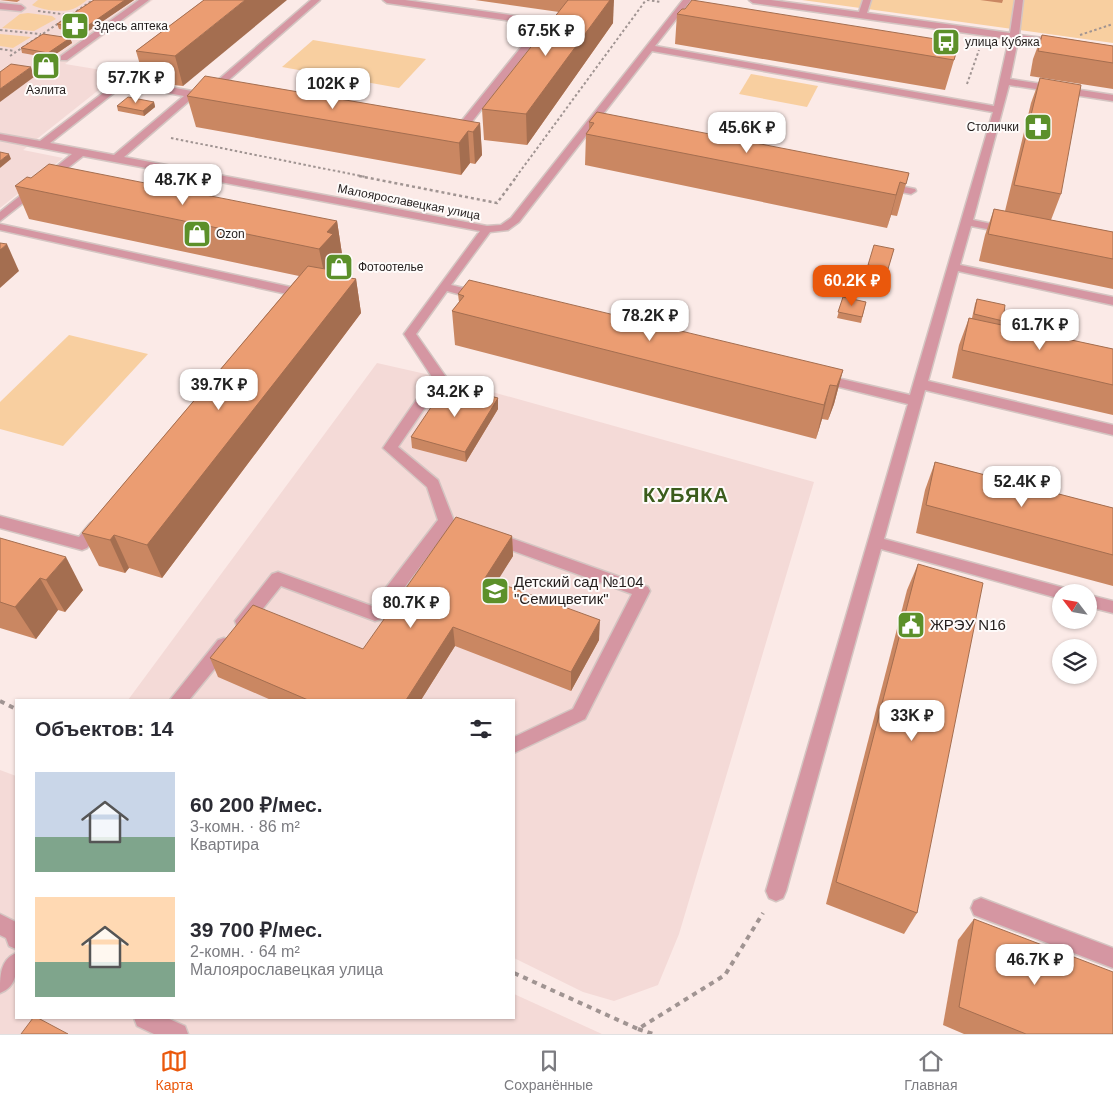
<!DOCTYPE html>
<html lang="ru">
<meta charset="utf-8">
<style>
:root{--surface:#fff;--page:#f7f7f7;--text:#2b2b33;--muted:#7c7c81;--line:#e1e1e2;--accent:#ea580c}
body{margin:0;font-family:Helvetica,sans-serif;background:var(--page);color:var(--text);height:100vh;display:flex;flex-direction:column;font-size:19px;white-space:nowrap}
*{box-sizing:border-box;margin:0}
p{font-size:16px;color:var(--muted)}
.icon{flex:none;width:28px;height:28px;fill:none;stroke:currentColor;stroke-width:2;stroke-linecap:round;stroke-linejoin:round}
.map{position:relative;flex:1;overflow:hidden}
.sheet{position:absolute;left:15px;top:699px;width:500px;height:320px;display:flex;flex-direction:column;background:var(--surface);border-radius:0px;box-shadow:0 1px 4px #0004}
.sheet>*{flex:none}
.needle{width:32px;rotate:301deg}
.buttons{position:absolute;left:1052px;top:584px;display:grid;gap:10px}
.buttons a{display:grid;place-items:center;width:45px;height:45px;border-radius:50%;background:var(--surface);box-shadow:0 1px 4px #0004;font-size:25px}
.price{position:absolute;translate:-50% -42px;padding:0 11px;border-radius:10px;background:#fff;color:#222;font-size:16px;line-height:32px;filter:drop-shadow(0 1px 2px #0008)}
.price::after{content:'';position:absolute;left:50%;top:30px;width:15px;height:11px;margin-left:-8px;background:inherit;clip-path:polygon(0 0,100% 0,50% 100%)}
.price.active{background:var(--accent);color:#fff}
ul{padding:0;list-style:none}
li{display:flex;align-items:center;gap:15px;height:125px;padding:0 20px}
li span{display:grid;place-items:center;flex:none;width:140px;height:100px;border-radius:0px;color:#555}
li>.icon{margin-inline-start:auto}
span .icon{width:60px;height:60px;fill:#fffc;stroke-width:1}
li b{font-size:21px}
h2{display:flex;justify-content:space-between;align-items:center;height:60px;padding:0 20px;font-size:21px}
.tabs{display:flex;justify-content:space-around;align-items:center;height:70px;border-top:1px solid var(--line);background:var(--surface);font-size:14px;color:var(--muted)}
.tabs a{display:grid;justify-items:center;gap:2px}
.tabs .active{color:var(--accent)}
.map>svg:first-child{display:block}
.built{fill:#f4dad7}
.green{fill:#f8cfa0}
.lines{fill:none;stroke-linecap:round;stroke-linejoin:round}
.minor-casing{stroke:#d4c5c2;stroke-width:3}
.path-far2{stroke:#a09492;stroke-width:2;stroke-dasharray:2.5 2.5;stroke-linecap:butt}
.path-far1{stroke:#a09492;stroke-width:2.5;stroke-dasharray:3 3;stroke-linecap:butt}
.path{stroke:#a09492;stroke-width:4;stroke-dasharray:5 5;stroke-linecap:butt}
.minor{fill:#d596a2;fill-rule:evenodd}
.wall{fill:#ca8762}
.shaded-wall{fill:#a46e50}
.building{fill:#eb9d72;stroke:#a46e50}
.labels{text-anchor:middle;stroke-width:4;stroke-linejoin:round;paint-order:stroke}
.far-poi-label{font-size:12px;fill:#231d1c;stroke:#fefbfa;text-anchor:start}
.far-street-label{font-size:12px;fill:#231d1c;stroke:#fefbfa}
.poi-label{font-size:15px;fill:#231d1c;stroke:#fefbfa;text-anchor:start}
.district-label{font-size:20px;font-weight:bold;letter-spacing:1px;fill:#3b5c1c;stroke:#fefbfa}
</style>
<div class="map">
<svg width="1113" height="1034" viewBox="0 0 1113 1034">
<rect width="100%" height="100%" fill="#fbeae7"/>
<g class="built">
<polygon points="0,0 153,0 65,64 120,73 23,150 63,158 0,208"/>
<polygon points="377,363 439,377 814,482 679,934 658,985 614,1001 583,992 514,958 514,700 128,700"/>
<polygon points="0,770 16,776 16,1018 514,1018 514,994 602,1034 0,1034"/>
</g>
<g class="green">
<path d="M38 0H87C83 3 78 7 73 9 63 13 41 10 32 5Z"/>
<polygon points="802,0 1113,0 1113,43"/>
<polygon points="28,13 52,16 56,19 34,31 2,28 20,14"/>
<polygon points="0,34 31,37 13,48 0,46"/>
<polygon points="313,40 426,59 399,88 282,67"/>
<polygon points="751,74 818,86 807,107 739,94"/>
<polygon points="69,335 148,354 63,446 0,429 0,402"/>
</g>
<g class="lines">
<defs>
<g id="minor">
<polygon points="139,0 149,0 67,60 61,60 61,56"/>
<polygon points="311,0 320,0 216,91 210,91 210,87"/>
<polygon points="383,0 405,0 545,20 549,23 463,133 452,133 447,130 456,128 539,25 387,3"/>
<path d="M683 0H691L655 46 994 106 1009 39 753 3 749 0H771L859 12 863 0H871L867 13 1010 33 1015 0H1023L1019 35 1060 40 1065 43 1060 46 1018 40 1010 79 1113 95V101L1009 85 973 220 1011 228 1013 230 1007 233 971 226 960 265 1113 297V305L958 271 928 381 1113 425V435L925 390 884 539 1061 587 1067 589 1069 592H1061V599L881 549 786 891 783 898 776 901 769 898 766 891 908 404 815 381 813 378 820 374 910 395 993 112 652 51 519 222 508 230 490 232 451 285 484 293 486 296 484 299 480 300 447 291 416 334 446 377 398 447 438 480 454 521 381 619 375 621 281 586 249 626 243 628 237 626 235 621 272 574 278 572 372 606 438 520 427 487 383 448 432 377 404 334 480 231 83 156 0 221V212L72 154 0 140V134L40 141 157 52 162 55 160 57 130 80 192 91 197 94 124 157 487 226 501 225 511 218ZM124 85 184 96 114 155 50 143Z"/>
<polygon points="0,3 21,5 25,8 21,11 0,9"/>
<polygon points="885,183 915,189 916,191 911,194 881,188 881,184"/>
<polygon points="0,224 295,288 301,292 290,305 286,306 280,302 287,294 0,230"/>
<path d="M0 516 79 537C86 529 92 516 104 520L107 524 87 548 82 550 0 528Z"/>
<polygon points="494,532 648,587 650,591 585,719 514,753 514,737 573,709 632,594 489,542 486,538 489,534"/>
<polygon points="1089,595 1113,601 1113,613 1089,607"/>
<polygon points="224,638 230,640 232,645 230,650 189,700 170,700 218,640"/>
<polygon points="981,898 1113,948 1113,968 974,915 971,908 974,901"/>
<polygon points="0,914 16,922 16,949 9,946 6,938 0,935"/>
<path d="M16 953C17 970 18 986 0 993 0 976 0 960 16 953Z"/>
<polygon points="134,1018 167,1018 185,1026 188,1034 154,1034 137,1026"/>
</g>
</defs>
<use href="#minor" class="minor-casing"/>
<g class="path-far2">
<polyline points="647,0 661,2"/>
<polyline points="38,11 69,15"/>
<polyline points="0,30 41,34"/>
<polyline points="1080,35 1113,24"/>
<polyline points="0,49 15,51"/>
<polyline points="10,56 93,0"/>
<polyline points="967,84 979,50"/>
<polyline points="171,138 366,177"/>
<polyline points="516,177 646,0"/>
</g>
<polyline class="path-far1" points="359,176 497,203 517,176"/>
<g class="path">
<polyline points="0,701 16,709"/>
<polyline points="514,973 638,1029 725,975 763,913"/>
<polyline points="638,1029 653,1034"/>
</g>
<use href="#minor" class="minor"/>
</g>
<g class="wall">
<polygon points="0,0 20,0 17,2"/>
<polygon points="94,0 134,0 84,34 59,29 57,24"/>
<polygon points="204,0 183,86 145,82 136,51"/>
<polygon points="475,0 610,0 613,23 527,145 484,140 482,109 559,12"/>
<polygon points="980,0 1003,0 1002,3"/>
<polygon points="677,14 954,42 952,49 957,50 945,90 675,44"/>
<polygon points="1042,35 1113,46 1113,89 1030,76 1033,59"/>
<polygon points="70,38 72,43 50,58 22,53 21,48"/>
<polygon points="1040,78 1061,194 1051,220 1113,232 1113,289 979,261 985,235 994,209 1005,211 1031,103"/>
<polygon points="187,96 480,123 482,155 475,164 470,163 461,175 196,127"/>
<polygon points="154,102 155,107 144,116 118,111 117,106"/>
<polygon points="589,122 909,173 897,216 891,215 887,228 585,165 586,134 589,129"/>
<polygon points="15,186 337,221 342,254 337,260 339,267 332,274 356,279 361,313 162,578 129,568 125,573 99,566 82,533 299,276 29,219"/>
<polygon points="894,249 886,274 866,270 868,265"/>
<polygon points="458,294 843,370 834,404 828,420 822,419 816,439 455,345 452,311 459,302"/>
<polygon points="843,297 866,302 861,323 837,318"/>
<polygon points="977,299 1003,321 1001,325 1113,349 1113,415 952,378 959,345 969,318 972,318 975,304"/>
<polygon points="498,398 498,409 466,462 412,448 411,437"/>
<polygon points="935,462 1113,508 1113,586 916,533 925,490"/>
<polygon points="512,536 513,556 496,582 599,640 571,691 455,646 421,700 271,700 218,677 210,658 363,649"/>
<polygon points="0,538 83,590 65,612 58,610 36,639 0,628"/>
<polygon points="918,564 917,913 904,934 826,904 907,590"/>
<polygon points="974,919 1113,1034 964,1034 943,1025 958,940"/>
</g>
<g class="shaded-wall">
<polygon points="125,0 134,0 84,34 83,29"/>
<polygon points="245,0 287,0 183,86 175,56"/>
<polygon points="610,0 614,0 613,23 527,145 526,114"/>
<polygon points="70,38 72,43 50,58 48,53"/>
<polygon points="31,67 34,77 0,102 0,89"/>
<polygon points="154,102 155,107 144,116 143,111"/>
<polygon points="480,123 482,155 475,164 473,132"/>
<polygon points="468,131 470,163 461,175 459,143"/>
<polygon points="9,154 11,159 0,168 0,161"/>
<polygon points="900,182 891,215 887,228 896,195"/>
<polygon points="337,221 342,254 337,260 339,267 332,275 356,279 361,313 162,578 147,545 326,282 319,249 327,232"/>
<polygon points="7,244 19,271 0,288 0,250"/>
<polygon points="843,370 834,404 828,420 837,386"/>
<polygon points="830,385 822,419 816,439 824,405"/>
<polygon points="498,398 498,409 466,462 465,452"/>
<polygon points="114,535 129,568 125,573 110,540"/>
<polygon points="512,536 513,556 487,598 485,578"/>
<polygon points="66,557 83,590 65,612 46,580"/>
<polygon points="40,578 58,610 36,639 15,607"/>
<polygon points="600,620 599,640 571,691 571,672"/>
<polygon points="453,627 455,646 421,700 406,700"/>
</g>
<g class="building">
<polygon points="94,0 125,0 83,29 57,24"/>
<polygon points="204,0 245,0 175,56 136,51"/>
<polygon points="568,0 610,0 526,114 482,109"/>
<polygon points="692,0 954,42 951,49 957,50 954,60 677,14 682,9 685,9"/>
<polygon points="43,34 70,38 48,53 21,48"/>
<polygon points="1042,35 1113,46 1113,63 1038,51"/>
<polygon points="11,64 31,67 0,89 0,72"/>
<polygon points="205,76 480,123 473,132 468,131 459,143 187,96"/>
<polygon points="1040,78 1081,85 1061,194 1014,185"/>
<polygon points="128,97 154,102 143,111 117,106"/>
<polygon points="597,112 909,173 906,184 900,182 896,195 586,134 594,123 589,122"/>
<polygon points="0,152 9,154 0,161"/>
<polygon points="49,164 337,221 327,232 333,234 319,249 15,186 27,177 31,178"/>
<polygon points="994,209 1113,232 1113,259 988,234"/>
<polygon points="0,243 7,244 0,250"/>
<polygon points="874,245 894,249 888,269 868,265"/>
<polygon points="308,266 331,270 329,274 356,279 147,545 114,535 110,540 82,533"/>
<polygon points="469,280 843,370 837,386 830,385 824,405 452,311 464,296 458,294"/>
<polygon points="843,297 866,302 862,317 838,312"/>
<polygon points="977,299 1005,305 1003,321 974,314"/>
<polygon points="969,318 1113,349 1113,385 962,350"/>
<polygon points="446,385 498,398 465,452 411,437"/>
<polygon points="935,462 1113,508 1113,555 926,505"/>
<polygon points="456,517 512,536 485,578 600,620 571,672 453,627 406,700 308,700 210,658 253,605 363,649"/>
<polygon points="0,538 66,557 46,580 40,578 15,607 0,602"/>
<polygon points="918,564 983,583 917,913 836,882"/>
<polygon points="974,919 1113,972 1113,1034 1026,1034 959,1007"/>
<polygon points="33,1018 38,1018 68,1034 21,1034"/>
</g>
<defs>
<symbol id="pharmacy-square" viewBox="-11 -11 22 22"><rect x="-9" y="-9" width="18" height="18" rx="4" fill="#5c902a" stroke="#fefbfa"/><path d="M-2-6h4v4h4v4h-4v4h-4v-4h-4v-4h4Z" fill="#fff"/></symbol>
<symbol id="bus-square" viewBox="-11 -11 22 22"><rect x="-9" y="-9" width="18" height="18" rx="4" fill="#5c902a" stroke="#fefbfa"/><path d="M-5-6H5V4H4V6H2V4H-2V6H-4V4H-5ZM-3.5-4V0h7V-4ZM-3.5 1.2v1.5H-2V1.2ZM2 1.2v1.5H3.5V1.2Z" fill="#fff"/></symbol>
<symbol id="shop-square" viewBox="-11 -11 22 22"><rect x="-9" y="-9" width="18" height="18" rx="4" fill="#5c902a" stroke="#fefbfa"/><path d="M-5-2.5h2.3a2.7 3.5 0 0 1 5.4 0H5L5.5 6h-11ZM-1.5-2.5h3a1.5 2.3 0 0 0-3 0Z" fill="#fff"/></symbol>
<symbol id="school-square" viewBox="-11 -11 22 22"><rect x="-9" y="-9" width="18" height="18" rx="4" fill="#5c902a" stroke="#fefbfa"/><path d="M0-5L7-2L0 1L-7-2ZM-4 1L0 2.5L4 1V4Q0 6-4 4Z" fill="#fff"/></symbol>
<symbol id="civic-square" viewBox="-11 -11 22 22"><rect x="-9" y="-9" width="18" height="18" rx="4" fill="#5c902a" stroke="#fefbfa"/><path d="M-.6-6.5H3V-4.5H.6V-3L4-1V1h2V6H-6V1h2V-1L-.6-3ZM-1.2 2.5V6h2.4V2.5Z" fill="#fff"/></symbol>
</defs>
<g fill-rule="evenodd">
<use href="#pharmacy-square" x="59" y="10" width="32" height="32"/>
<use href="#bus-square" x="930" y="26" width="32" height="32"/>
<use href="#shop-square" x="30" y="50" width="32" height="32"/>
<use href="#pharmacy-square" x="1022" y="111" width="32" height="32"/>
<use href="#shop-square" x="181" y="218" width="32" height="32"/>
<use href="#shop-square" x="323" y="251" width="32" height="32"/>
<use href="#school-square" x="479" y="575" width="32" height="32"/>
<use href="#civic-square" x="895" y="609" width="32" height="32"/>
</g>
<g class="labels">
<g class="far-poi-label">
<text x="94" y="30">Здесь аптека</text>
<text x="965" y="46">улица Кубяка</text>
<text x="46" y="94" text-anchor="middle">Аэлита</text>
<text x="1019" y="131" text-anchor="end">Столички</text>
<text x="216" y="238">Ozon</text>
<text x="358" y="271">Фотоотелье</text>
</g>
<g class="far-street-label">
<text transform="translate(409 202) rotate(11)" y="4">Малоярославецкая улица</text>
</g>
<g class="poi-label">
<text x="514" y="587">Детский сад №104<tspan x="514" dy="17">"Семицветик"</tspan></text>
<text x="930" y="630">ЖРЭУ N16</text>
</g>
<g class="district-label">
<text x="686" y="502">КУБЯКА</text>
</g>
</g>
</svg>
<div class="buttons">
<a><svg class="needle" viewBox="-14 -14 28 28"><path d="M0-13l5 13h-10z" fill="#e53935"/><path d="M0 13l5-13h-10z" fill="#7c7c81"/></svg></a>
<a><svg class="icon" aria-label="layers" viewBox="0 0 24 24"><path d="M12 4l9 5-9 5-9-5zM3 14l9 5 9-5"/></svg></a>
</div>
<b class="price" style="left:546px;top:57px">67.5K ₽</b>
<b class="price" style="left:136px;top:104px">57.7K ₽</b>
<b class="price" style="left:333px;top:110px">102K ₽</b>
<b class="price" style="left:747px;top:154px">45.6K ₽</b>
<b class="price" style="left:183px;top:206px">48.7K ₽</b>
<b class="price active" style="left:852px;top:307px">60.2K ₽</b>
<b class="price" style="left:650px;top:342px">78.2K ₽</b>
<b class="price" style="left:1040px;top:351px">61.7K ₽</b>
<b class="price" style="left:219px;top:411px">39.7K ₽</b>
<b class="price" style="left:455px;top:418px">34.2K ₽</b>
<b class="price" style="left:1022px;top:508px">52.4K ₽</b>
<b class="price" style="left:411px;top:629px">80.7K ₽</b>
<b class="price" style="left:912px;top:742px">33K ₽</b>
<b class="price" style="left:1035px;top:986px">46.7K ₽</b>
<section class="sheet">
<h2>Объектов: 14<svg class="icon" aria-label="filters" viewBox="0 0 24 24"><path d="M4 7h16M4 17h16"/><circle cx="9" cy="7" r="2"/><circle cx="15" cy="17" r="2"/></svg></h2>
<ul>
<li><span style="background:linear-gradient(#c9d6e8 65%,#7fa58c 0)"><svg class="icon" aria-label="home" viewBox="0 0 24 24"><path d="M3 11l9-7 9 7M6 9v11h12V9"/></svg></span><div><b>60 200 ₽/мес.</b><p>3-комн. · 86 m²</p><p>Квартира</p></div></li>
<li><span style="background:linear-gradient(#ffd9b3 65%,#7fa58c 0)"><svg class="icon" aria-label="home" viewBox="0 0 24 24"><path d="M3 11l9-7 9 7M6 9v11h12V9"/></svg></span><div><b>39 700 ₽/мес.</b><p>2-комн. · 64 m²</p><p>Малоярославецкая улица</p></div></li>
</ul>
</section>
</div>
<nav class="tabs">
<a class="active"><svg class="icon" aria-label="map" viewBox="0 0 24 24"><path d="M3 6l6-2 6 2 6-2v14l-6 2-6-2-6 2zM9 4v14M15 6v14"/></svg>Карта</a>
<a><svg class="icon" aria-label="saved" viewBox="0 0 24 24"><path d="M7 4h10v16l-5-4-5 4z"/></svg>Сохранённые</a>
<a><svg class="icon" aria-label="home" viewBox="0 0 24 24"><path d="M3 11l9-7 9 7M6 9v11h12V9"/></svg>Главная</a>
</nav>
